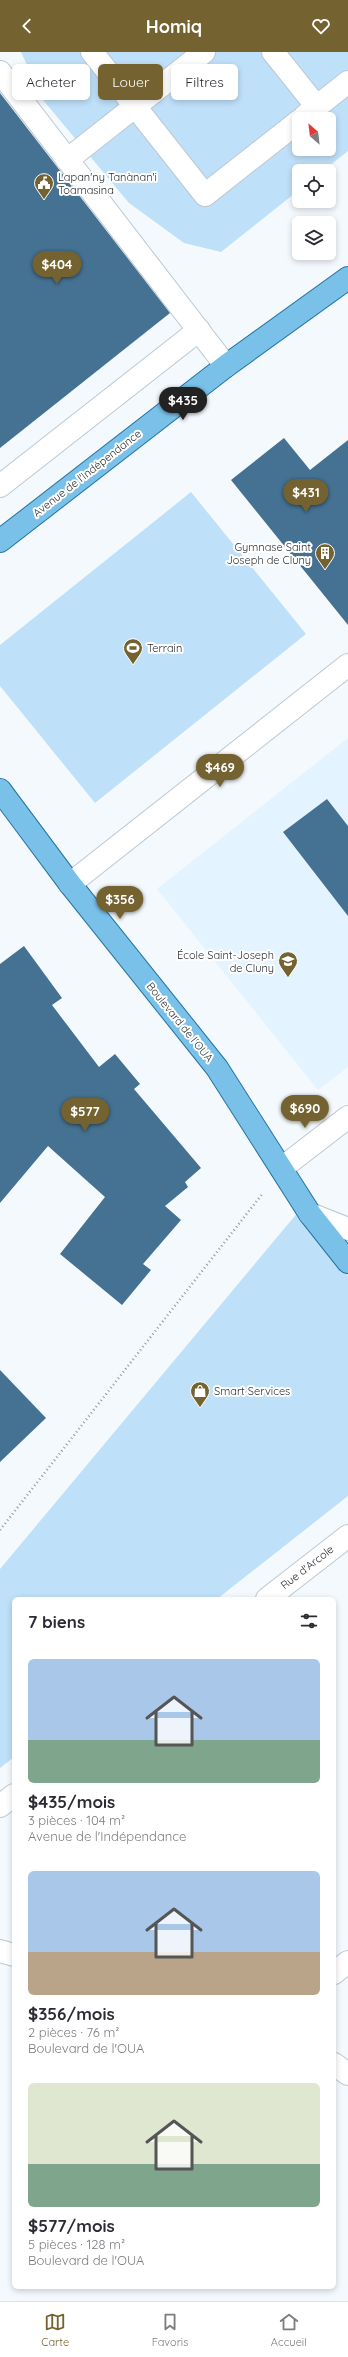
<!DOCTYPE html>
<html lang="fr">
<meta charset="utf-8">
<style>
:root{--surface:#fff;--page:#f7f7f7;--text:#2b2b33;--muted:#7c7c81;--line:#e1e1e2;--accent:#746331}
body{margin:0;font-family:Quicksand,sans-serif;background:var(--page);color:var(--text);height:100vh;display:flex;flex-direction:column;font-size:15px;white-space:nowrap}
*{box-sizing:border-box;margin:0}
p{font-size:13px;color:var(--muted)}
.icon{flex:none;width:22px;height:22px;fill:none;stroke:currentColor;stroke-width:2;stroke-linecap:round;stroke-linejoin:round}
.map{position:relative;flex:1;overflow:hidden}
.details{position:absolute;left:12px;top:1545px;width:324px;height:692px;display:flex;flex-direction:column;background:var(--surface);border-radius:6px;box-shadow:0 2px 6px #0003}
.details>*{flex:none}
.banner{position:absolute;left:12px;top:12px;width:324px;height:36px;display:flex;gap:8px}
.needle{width:26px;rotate:332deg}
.controls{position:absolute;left:292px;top:60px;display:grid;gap:8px}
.controls a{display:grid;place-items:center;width:44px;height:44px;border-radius:6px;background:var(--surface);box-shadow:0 2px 6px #0003;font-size:20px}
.price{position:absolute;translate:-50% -34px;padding:0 9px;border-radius:14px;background:var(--accent);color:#fff;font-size:13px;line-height:26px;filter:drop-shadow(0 1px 2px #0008)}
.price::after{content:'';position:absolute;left:50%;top:24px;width:12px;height:9px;margin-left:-6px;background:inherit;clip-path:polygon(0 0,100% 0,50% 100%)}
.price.on{background:#222;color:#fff}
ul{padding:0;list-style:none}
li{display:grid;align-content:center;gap:8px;height:212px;padding:0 16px}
li span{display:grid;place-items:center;height:124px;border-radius:6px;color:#555}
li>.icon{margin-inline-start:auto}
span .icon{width:72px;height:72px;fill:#fffc;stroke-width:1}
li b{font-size:17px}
h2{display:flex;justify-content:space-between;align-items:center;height:48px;padding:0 16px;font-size:17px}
.pill{padding:0 14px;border-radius:6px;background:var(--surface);box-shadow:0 2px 6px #0003;font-size:14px;line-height:36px}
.pill.on{background:var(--accent);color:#fff}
header{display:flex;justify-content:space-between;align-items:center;height:52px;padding:0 16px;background:var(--accent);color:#fff;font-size:18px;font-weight:800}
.dock{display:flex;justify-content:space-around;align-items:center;height:56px;border-top:1px solid var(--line);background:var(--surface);font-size:11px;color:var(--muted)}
.dock a{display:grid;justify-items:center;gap:2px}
.dock .on{color:var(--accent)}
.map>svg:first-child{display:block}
.built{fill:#e3f3ff}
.green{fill:#bfe0f9;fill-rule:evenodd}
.building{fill:#457292}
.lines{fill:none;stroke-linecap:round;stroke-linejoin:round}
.minor-casing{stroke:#bcc8d2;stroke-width:24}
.major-casing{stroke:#2473a0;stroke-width:24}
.path{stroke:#92979b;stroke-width:2.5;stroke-dasharray:1 3;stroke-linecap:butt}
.minor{stroke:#fff;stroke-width:22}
.major{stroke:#7ac1e9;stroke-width:22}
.labels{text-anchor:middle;stroke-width:4;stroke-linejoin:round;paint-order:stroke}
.poi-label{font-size:11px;fill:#2a2f33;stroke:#fff;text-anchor:start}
.street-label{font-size:11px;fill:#2a2f33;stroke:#fff}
</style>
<header><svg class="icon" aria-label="back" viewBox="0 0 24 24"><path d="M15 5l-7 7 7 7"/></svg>Homiq<svg class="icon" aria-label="heart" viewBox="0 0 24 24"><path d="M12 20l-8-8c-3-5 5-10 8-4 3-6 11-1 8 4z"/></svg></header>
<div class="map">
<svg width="348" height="2249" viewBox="0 0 348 2249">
<rect width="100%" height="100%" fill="#f4f9fd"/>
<polygon class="built" points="348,686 348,1015 318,1038 157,837"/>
<g class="green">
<path d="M21 0H348V99L323 119H299V138L221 200 184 191 129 151 43 48ZM299 67H329V97H299Z"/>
<polygon points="191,440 306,582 95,751 0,634 0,593"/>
<polygon points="304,1153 348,1224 348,1444 217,1547 14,1547 14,1705 0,1716 0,1517"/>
</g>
<g class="building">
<polygon points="0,41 170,261 0,396"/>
<polygon points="284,386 310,418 348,388 348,573 231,428"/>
<polygon points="327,747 348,774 348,864 283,780"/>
<polygon points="24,894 62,946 52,953 99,1015 115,1002 140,1032 134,1037 201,1116 185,1130 188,1135 165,1154 181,1168 143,1212 151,1218 122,1253 60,1202 105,1145 48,1094 0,1151 0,912"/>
<polygon points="0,1318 46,1366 0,1410"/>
</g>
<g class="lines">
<defs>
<g id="minor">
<polyline points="92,0 205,143 299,69"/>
<polyline points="273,0 317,55"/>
<polyline points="0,20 226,314"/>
<polyline points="305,64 348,30"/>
<polyline points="67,108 204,0"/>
<polyline points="0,434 199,278"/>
<polyline points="70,832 348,613"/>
<polyline points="282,1116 348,1065"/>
<polyline points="310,1162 348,1177"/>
<polyline points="267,1547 348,1484"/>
<polyline points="0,1754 14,1743"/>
<polyline points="0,1899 14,1903"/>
<polyline points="334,1921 348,1910"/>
<polyline points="334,2012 348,2022"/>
</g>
<g id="major">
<polyline points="0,489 226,314 348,226"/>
<polyline points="0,738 70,832 217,1016 310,1162 348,1210"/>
</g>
</defs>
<use href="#minor" class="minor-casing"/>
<use href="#major" class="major-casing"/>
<polyline class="path" points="0,1478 263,1141"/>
<use href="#minor" class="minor"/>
<use href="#major" class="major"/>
</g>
<defs>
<symbol id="civic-pin" viewBox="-11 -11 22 30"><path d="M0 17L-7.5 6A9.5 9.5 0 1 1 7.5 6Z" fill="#746331" stroke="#fff"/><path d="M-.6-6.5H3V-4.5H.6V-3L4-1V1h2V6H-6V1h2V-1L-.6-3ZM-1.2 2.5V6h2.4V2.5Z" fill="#fff"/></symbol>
<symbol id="building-pin" viewBox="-11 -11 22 30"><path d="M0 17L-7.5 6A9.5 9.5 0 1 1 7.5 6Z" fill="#746331" stroke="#fff"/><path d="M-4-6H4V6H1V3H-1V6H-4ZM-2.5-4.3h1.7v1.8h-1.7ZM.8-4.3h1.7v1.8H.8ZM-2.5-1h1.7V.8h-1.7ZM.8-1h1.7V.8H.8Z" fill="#fff"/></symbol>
<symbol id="stadium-pin" viewBox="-11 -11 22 30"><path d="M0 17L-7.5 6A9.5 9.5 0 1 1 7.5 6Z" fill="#746331" stroke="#fff"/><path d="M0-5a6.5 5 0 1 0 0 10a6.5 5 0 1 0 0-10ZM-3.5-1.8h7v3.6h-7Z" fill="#fff"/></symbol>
<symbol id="school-pin" viewBox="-11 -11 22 30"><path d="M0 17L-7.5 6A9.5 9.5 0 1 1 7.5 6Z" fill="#746331" stroke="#fff"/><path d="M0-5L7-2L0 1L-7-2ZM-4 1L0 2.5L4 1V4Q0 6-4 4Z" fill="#fff"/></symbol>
<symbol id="shop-pin" viewBox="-11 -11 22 30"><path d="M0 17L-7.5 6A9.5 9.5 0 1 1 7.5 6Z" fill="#746331" stroke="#fff"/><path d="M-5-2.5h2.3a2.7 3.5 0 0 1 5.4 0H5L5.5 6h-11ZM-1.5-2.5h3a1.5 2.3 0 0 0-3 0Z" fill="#fff"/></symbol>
</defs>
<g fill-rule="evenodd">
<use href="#civic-pin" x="33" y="120" width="22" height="30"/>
<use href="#building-pin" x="314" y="490" width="22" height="30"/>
<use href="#stadium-pin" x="122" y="585" width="22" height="30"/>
<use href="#school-pin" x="277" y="898" width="22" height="30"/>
<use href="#shop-pin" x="189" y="1328" width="22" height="30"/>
</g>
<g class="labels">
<g class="poi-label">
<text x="58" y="129">Lapan'ny Tanànan'i<tspan x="58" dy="13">Toamasina</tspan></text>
<text x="311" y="499" text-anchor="end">Gymnase Saint<tspan x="311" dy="13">Joseph de Cluny</tspan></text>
<text x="147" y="600">Terrain</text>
<text x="274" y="907" text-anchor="end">École Saint-Joseph<tspan x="274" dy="13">de Cluny</tspan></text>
<text x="214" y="1343">Smart Services</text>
</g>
<g class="street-label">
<text transform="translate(87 421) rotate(-38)" y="4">Avenue de l'Indépendance</text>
<text transform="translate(180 970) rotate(51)" y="4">Boulevard de l'OUA</text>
<text transform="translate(307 1515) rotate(-38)" y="4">Rue d'Arcole</text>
</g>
</g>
</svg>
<div class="controls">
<a><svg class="needle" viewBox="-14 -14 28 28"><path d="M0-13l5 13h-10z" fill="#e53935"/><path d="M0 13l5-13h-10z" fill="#7c7c81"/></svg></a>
<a><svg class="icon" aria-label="locate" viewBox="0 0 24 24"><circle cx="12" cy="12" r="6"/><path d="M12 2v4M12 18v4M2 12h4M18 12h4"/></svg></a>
<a><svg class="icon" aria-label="layers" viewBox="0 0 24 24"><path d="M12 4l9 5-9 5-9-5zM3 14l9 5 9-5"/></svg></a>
</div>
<b class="price" style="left:57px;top:233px">$404</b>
<b class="price on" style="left:183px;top:369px">$435</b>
<b class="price" style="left:306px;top:461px">$431</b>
<b class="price" style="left:220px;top:736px">$469</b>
<b class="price" style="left:120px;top:868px">$356</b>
<b class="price" style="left:305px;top:1077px">$690</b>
<b class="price" style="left:85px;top:1080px">$577</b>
<div class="banner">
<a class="pill">Acheter</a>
<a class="pill on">Louer</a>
<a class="pill">Filtres</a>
</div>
<section class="details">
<h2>7 biens<svg class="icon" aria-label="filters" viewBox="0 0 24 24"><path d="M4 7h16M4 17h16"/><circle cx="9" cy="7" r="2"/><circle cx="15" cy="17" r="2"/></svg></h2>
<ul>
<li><span style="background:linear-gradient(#a9c7e8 65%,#7fa58c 0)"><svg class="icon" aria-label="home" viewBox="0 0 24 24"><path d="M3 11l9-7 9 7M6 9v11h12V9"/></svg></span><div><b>$435/mois</b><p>3 pièces · 104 m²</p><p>Avenue de l'Indépendance</p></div></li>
<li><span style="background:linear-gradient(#a9c7e8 65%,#b9a48a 0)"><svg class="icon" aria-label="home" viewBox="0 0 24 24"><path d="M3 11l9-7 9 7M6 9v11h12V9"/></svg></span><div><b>$356/mois</b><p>2 pièces · 76 m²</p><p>Boulevard de l'OUA</p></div></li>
<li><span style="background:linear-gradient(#dfe7d0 65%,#7fa58c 0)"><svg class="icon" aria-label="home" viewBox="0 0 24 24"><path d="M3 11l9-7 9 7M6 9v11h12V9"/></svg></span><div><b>$577/mois</b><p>5 pièces · 128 m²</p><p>Boulevard de l'OUA</p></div></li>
</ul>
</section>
</div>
<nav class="dock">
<a class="on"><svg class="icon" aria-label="map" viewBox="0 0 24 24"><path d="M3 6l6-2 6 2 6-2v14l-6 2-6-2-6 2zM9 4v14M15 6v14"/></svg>Carte</a>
<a><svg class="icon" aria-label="saved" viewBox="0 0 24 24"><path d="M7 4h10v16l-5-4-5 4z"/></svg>Favoris</a>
<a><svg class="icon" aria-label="home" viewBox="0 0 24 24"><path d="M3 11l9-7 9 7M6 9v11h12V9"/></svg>Accueil</a>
</nav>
